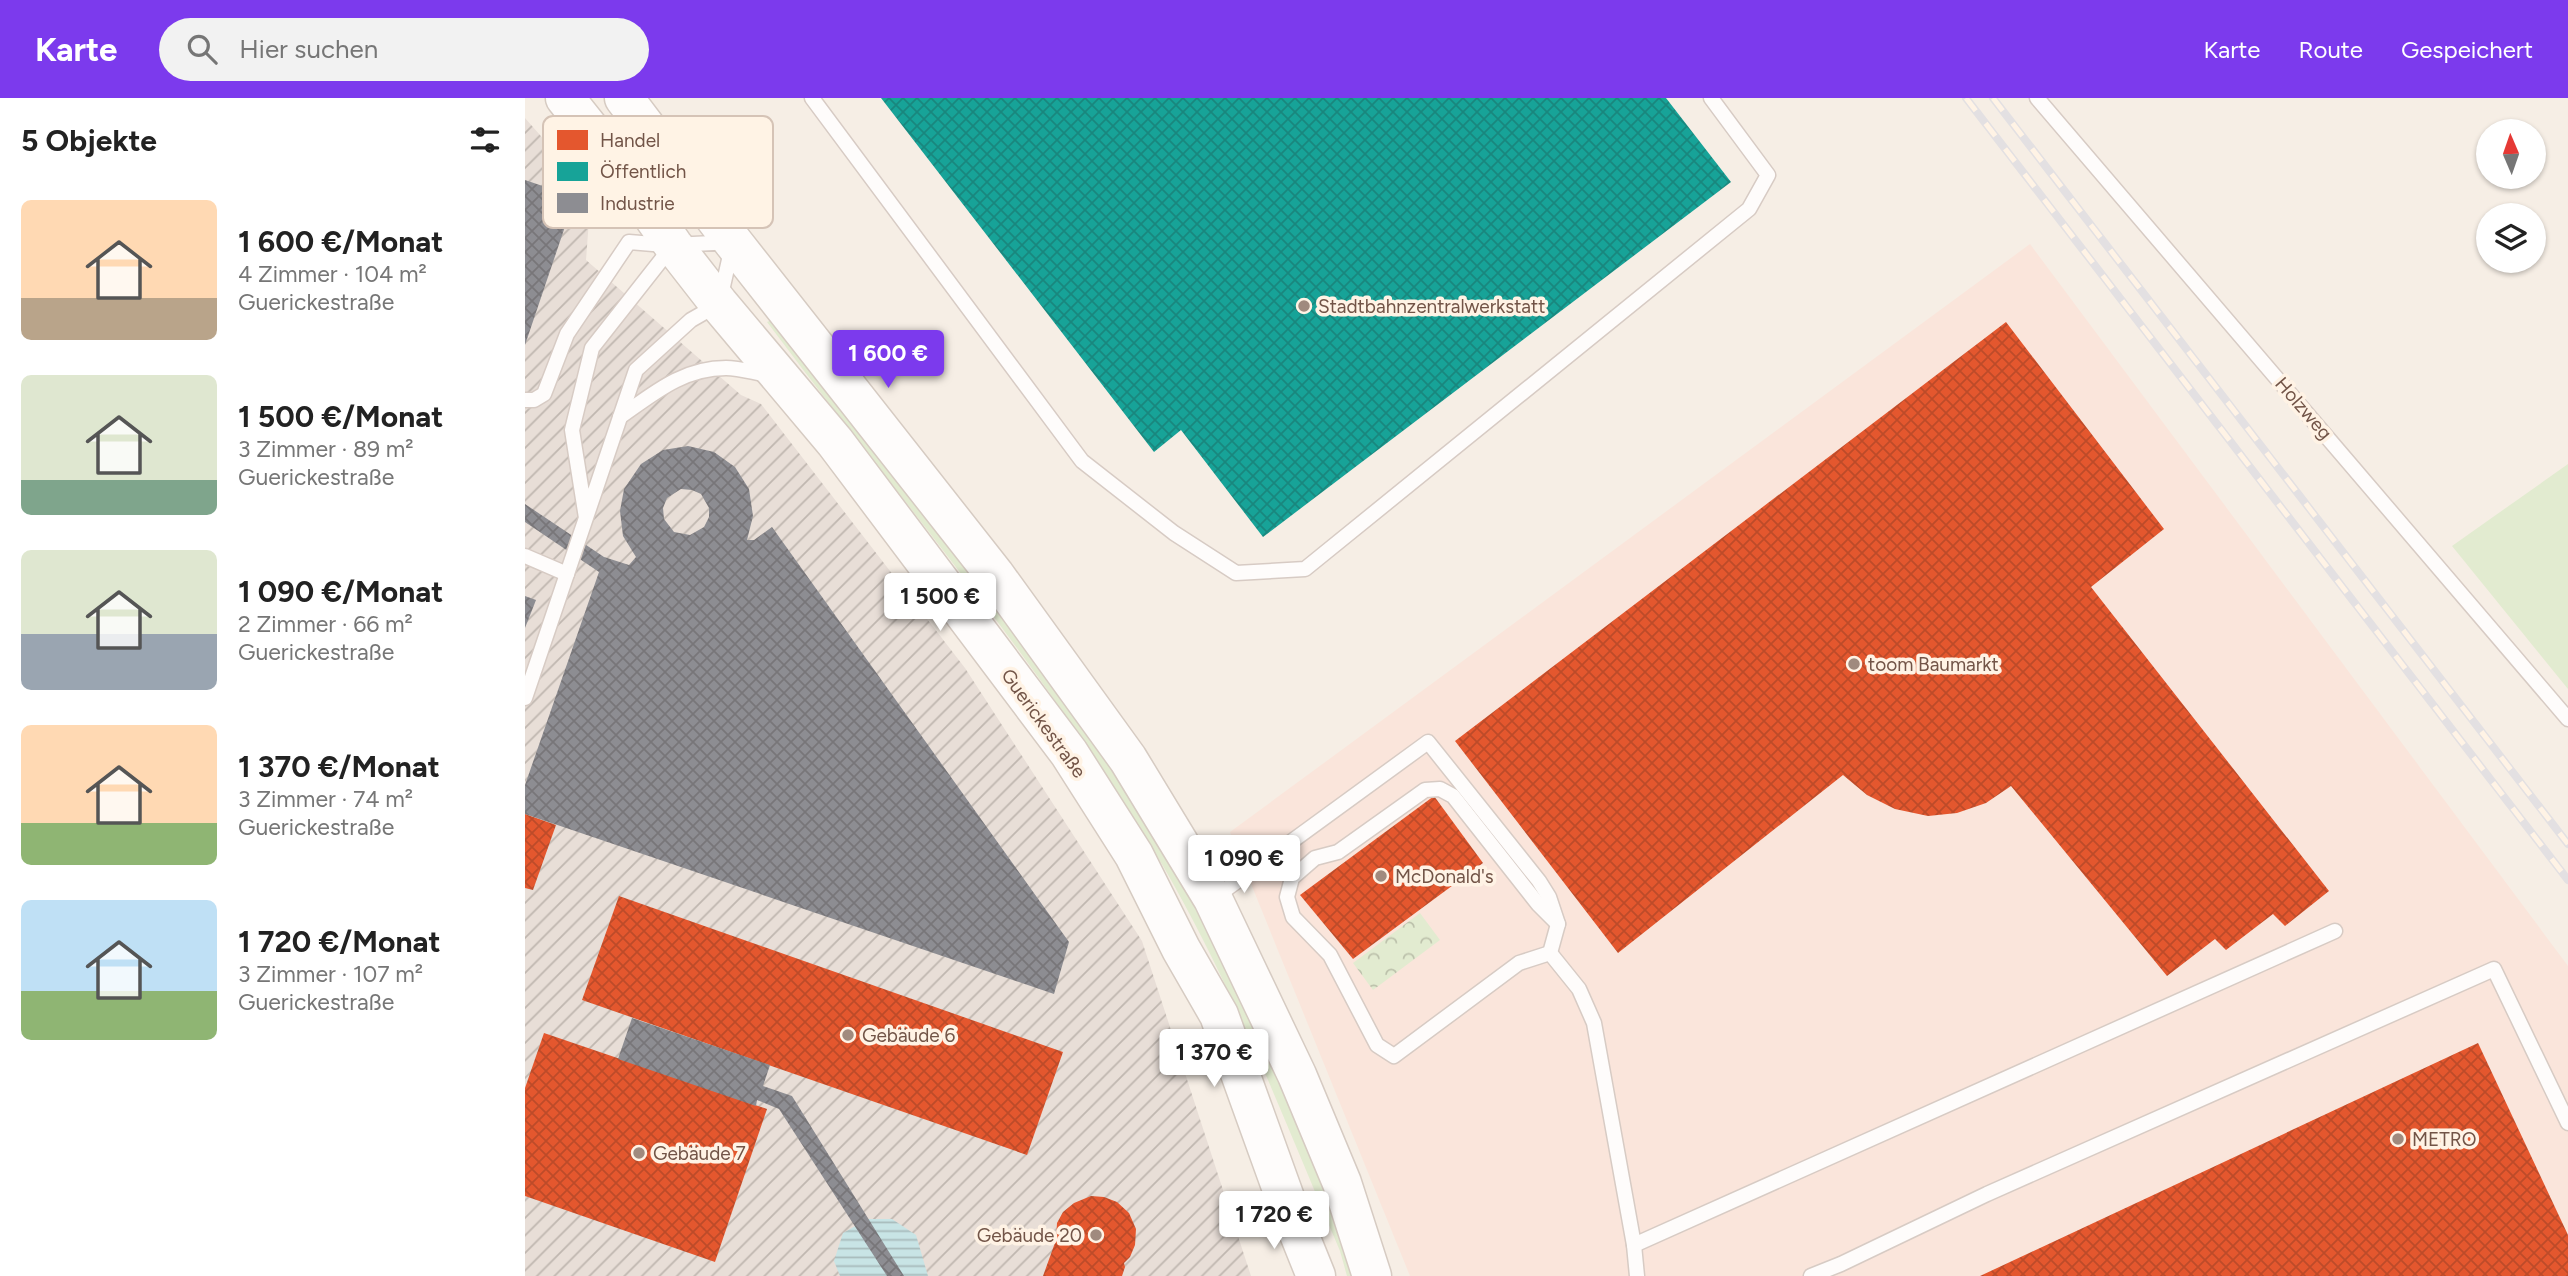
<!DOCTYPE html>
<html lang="de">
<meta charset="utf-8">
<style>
:root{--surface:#fff;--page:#f2f2f2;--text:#222;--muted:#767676;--accent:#7c3aed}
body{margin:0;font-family:Figtree,sans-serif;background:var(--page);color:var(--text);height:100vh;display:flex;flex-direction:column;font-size:26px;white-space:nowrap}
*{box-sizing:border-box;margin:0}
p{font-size:23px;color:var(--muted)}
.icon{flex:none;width:38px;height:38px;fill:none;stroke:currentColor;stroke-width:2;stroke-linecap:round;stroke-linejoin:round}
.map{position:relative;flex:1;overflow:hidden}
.panel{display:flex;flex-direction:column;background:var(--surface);width:525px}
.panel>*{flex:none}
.needle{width:46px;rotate:358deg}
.buttons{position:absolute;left:1951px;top:21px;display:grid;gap:14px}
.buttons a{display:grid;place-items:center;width:70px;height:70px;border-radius:50%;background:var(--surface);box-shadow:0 2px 5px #0004;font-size:35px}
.price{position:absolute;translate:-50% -60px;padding:0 16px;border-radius:7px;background:#fff;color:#222;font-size:23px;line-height:46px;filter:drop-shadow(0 2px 4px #0008)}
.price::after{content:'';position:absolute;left:50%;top:42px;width:21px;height:16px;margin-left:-10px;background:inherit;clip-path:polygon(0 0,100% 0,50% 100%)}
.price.current{background:var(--accent);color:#fff}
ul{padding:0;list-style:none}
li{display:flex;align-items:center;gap:21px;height:175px;padding:0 21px}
li span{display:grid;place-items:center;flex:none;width:196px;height:140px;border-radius:10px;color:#555}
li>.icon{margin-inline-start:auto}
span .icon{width:84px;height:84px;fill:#fffc;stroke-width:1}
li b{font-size:30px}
h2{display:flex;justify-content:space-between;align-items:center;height:84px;padding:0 21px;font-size:30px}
header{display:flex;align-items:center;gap:42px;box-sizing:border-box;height:98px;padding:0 35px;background:var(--accent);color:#fff}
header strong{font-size:33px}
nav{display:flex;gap:38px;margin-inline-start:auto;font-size:24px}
.search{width:490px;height:63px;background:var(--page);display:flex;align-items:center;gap:18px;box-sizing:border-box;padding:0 24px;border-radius:38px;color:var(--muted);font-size:26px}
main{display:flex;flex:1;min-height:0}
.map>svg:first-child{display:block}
.commercial{fill:#fae5db}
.industrial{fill:url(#industrial-furrows)}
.green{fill:#e2ebd0}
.park{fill:url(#park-crowns)}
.water{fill:url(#water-rules)}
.shops{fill:url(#shops-cross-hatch)}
.public{fill:url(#public-cross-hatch)}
.industry{fill:url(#industry-cross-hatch);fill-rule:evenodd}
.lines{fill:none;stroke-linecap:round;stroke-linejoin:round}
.service-casing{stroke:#d7cbc4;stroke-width:17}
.secondary-casing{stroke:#d6cbc2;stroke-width:41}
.service{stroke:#fefcfb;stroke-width:14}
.secondary{stroke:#fefcfb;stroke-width:38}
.rail-casing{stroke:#e3e0e2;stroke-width:8}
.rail{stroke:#fff3e5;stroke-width:5;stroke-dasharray:16;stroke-linecap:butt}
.poi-dot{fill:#a08a7e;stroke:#fff3e5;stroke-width:2.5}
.labels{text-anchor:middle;stroke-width:7;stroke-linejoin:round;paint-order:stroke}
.poi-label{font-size:19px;fill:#725447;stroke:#fff3e5;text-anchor:start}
.street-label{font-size:19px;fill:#725447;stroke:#fff3e5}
.key{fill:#fff3e5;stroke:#d5c3b6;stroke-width:2}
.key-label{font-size:19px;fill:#725447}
</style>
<header>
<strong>Karte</strong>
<div class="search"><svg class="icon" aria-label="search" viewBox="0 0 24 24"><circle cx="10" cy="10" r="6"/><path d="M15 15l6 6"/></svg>Hier suchen</div>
<nav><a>Karte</a><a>Route</a><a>Gespeichert</a></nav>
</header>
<main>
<section class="panel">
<h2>5 Objekte<svg class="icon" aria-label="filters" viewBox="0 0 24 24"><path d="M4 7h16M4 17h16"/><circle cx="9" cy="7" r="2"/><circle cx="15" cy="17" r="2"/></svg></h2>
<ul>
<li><span style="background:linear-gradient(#ffd9b3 70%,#b9a48a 0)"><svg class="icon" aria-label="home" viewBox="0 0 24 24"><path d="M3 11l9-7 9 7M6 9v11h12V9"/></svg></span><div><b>1 600 €/Monat</b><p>4 Zimmer · 104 m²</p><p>Guerickestraße</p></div></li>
<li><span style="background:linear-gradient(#dfe7d0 75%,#7fa58c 0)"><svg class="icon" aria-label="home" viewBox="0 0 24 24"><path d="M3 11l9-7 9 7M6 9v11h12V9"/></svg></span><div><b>1 500 €/Monat</b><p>3 Zimmer · 89 m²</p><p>Guerickestraße</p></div></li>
<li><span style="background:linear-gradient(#dfe7d0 60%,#9aa5b1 0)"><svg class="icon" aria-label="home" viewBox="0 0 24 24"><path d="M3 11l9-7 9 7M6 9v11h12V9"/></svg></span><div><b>1 090 €/Monat</b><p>2 Zimmer · 66 m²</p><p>Guerickestraße</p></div></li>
<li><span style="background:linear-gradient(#ffd9b3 70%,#8fb573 0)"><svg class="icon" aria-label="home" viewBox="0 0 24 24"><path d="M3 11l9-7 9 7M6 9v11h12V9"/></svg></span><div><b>1 370 €/Monat</b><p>3 Zimmer · 74 m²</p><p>Guerickestraße</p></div></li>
<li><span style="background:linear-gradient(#bfe0f5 65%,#8fb573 0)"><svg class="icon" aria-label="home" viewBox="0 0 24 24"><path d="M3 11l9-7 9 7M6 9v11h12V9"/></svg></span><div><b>1 720 €/Monat</b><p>3 Zimmer · 107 m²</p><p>Guerickestraße</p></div></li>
</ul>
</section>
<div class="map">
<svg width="2043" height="1178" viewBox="0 0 2043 1178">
<defs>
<pattern id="industrial-furrows" width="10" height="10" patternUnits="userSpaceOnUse" patternTransform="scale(1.75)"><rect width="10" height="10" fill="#e8ded7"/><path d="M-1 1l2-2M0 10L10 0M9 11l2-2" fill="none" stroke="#c0b7b0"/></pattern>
<pattern id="park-crowns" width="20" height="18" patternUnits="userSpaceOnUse" patternTransform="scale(1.75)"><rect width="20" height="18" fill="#e2ebd0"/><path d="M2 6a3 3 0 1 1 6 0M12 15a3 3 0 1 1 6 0" fill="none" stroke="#bcc1ab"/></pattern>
<pattern id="water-rules" width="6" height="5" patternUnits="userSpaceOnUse" patternTransform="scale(1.75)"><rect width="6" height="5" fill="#c8e4e5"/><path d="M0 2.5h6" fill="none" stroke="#a7bbbb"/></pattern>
<pattern id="shops-cross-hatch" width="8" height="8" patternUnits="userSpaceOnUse" patternTransform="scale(1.75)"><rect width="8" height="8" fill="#e4572e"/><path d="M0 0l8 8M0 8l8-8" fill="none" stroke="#bd4b29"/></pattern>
<pattern id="public-cross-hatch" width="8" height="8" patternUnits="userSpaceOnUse" patternTransform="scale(1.75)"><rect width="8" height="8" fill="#17a398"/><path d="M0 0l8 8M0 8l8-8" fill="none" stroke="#19877e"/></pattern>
<pattern id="industry-cross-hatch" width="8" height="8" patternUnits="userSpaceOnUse" patternTransform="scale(1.75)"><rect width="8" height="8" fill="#8d8d92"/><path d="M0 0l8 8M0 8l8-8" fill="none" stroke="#787679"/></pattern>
</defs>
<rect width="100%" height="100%" fill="#f6eee5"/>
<polygon class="commercial" points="1505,146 2043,868 2043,1178 885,1178 705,734"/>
<polygon class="industrial" points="0,20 66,95 61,162 216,297 236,306 440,570 617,843 726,1178 0,1178"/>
<g class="green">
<path d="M249 221 548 608 665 796 749 969 806 1107 831 1178H822L815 1153C760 1024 709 890 638 768 524 575 376 403 242 224Z"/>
<polygon points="2043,366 2043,591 1927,448"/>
</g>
<polygon class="park" points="895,815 915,842 848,892 828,865"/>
<polygon class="water" points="343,1121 367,1121 391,1137 403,1178 315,1178 309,1163 318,1135"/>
<g class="shops">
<polygon points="1481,224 1639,431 1566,489 1804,793 1760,828 1748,816 1701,852 1690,841 1642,878 1486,688 1461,705 1432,715 1403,718 1370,711 1342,697 1318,677 1093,855 930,643"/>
<polygon points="909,698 958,765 828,861 775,797"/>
<polygon points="0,716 31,727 8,792 0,790"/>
<polygon points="94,798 538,954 502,1057 57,902"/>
<polygon points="19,935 242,1011 190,1164 0,1098 0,990"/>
<polygon points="1953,945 2043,1137 2043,1178 1455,1178"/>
<polygon points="566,1098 579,1099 592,1104 604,1115 611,1131 610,1147 605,1159 599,1165 600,1169 597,1178 518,1178 531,1142 532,1125 538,1114 549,1105"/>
</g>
<polygon class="public" points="356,0 1141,0 1206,84 738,439 656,332 629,354"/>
<g class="industry">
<polygon points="0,82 50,99 0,247"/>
<path d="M163 348 189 354 210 369 224 391 228 418 222 442H229L247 429 544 844 529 896 0 716V687L74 474 0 424V406L79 459 104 467 111 459 98 438 95 413 99 391 116 366 138 352ZM156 391 167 392 176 396 184 410V419L179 429 165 437 149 434 139 421 138 410 142 400Z"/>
<polygon points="0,498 11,502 0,530"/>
<polygon points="107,920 245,967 238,988 267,998 379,1178 362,1178 254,1011 232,1002 231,1008 93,961"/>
</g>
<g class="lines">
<defs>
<g id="service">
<polyline points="287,0 557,363 649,435 711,475 780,471 1224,111 1243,77 1186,0"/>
<polyline points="1512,0 2043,621"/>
<polyline points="0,302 9,302 19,296 42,236 104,144 140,147"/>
<path d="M95 319C129 295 158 270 201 270 215 270 230 275 244 277"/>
<polyline points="0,458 42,476"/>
<polyline points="0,600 111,272 166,222 194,206 208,144 148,147 67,250 47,332 61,420"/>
<polyline points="689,800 903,644 1014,783 1024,799 1033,826 1025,855"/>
<polyline points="1033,826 1013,806 928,698 915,691 900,692 813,754 790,760 767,780 762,799 768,819 805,857 852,947 869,958 994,865 1025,855 1054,891 1069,925 1109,1147 1112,1178"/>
<polyline points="1109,1147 1810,833"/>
<polyline points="1286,1178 1316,1166 1462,1096 1969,871 2043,1025"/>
</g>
<g id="secondary">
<polyline points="40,0 83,54 148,147 194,206 310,344 544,655 609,757 656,851 694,917 764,1111 791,1178"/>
<polyline points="99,0 208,144 470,477 603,661 688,801 772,977 817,1085 847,1178"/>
</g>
</defs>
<use href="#service" class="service-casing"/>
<use href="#secondary" class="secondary-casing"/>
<use href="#service" class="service"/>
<use href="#secondary" class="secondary"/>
<defs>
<g id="rail">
<polyline points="1441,0 2043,782"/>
<polyline points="1468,0 2043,746"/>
</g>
</defs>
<use href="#rail" class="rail-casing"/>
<use href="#rail" class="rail"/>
</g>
<g class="poi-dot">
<circle cx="779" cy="208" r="7"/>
<circle cx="1329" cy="566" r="7"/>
<circle cx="856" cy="778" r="7"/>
<circle cx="323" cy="937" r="7"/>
<circle cx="1873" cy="1041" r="7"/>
<circle cx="114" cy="1055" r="7"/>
<circle cx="571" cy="1137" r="7"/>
</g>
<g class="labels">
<g class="poi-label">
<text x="793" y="215">Stadtbahnzentralwerkstatt</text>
<text x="1343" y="573">toom Baumarkt</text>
<text x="870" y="785">McDonald's</text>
<text x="337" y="944">Gebäude 6</text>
<text x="1887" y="1048">METRO</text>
<text x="128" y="1062">Gebäude 7</text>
<text x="557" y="1144" text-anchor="end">Gebäude 20</text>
</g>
<g class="street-label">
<text transform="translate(1779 310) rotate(49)" y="7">Holzweg</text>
<text transform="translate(519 625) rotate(54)" y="7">Guerickestraße</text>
</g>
</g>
<rect x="18" y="18" width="230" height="112" rx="10" class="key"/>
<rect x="32" y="32" width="31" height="20" fill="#e4572e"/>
<rect x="32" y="64" width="31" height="19" fill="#17a398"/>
<rect x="32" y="95" width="31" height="20" fill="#8d8d92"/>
<g class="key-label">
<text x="75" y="49">Handel</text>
<text x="75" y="80">Öffentlich</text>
<text x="75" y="112">Industrie</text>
</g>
</svg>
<div class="buttons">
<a><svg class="needle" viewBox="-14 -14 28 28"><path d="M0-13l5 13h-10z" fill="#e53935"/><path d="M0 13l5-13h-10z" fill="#767676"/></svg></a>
<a><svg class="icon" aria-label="layers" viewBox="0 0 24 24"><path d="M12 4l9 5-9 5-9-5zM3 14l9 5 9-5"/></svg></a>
</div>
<b class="price current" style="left:363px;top:292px">1 600 €</b>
<b class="price" style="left:415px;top:535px">1 500 €</b>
<b class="price" style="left:719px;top:797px">1 090 €</b>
<b class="price" style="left:689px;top:991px">1 370 €</b>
<b class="price" style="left:749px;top:1153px">1 720 €</b>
</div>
</main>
